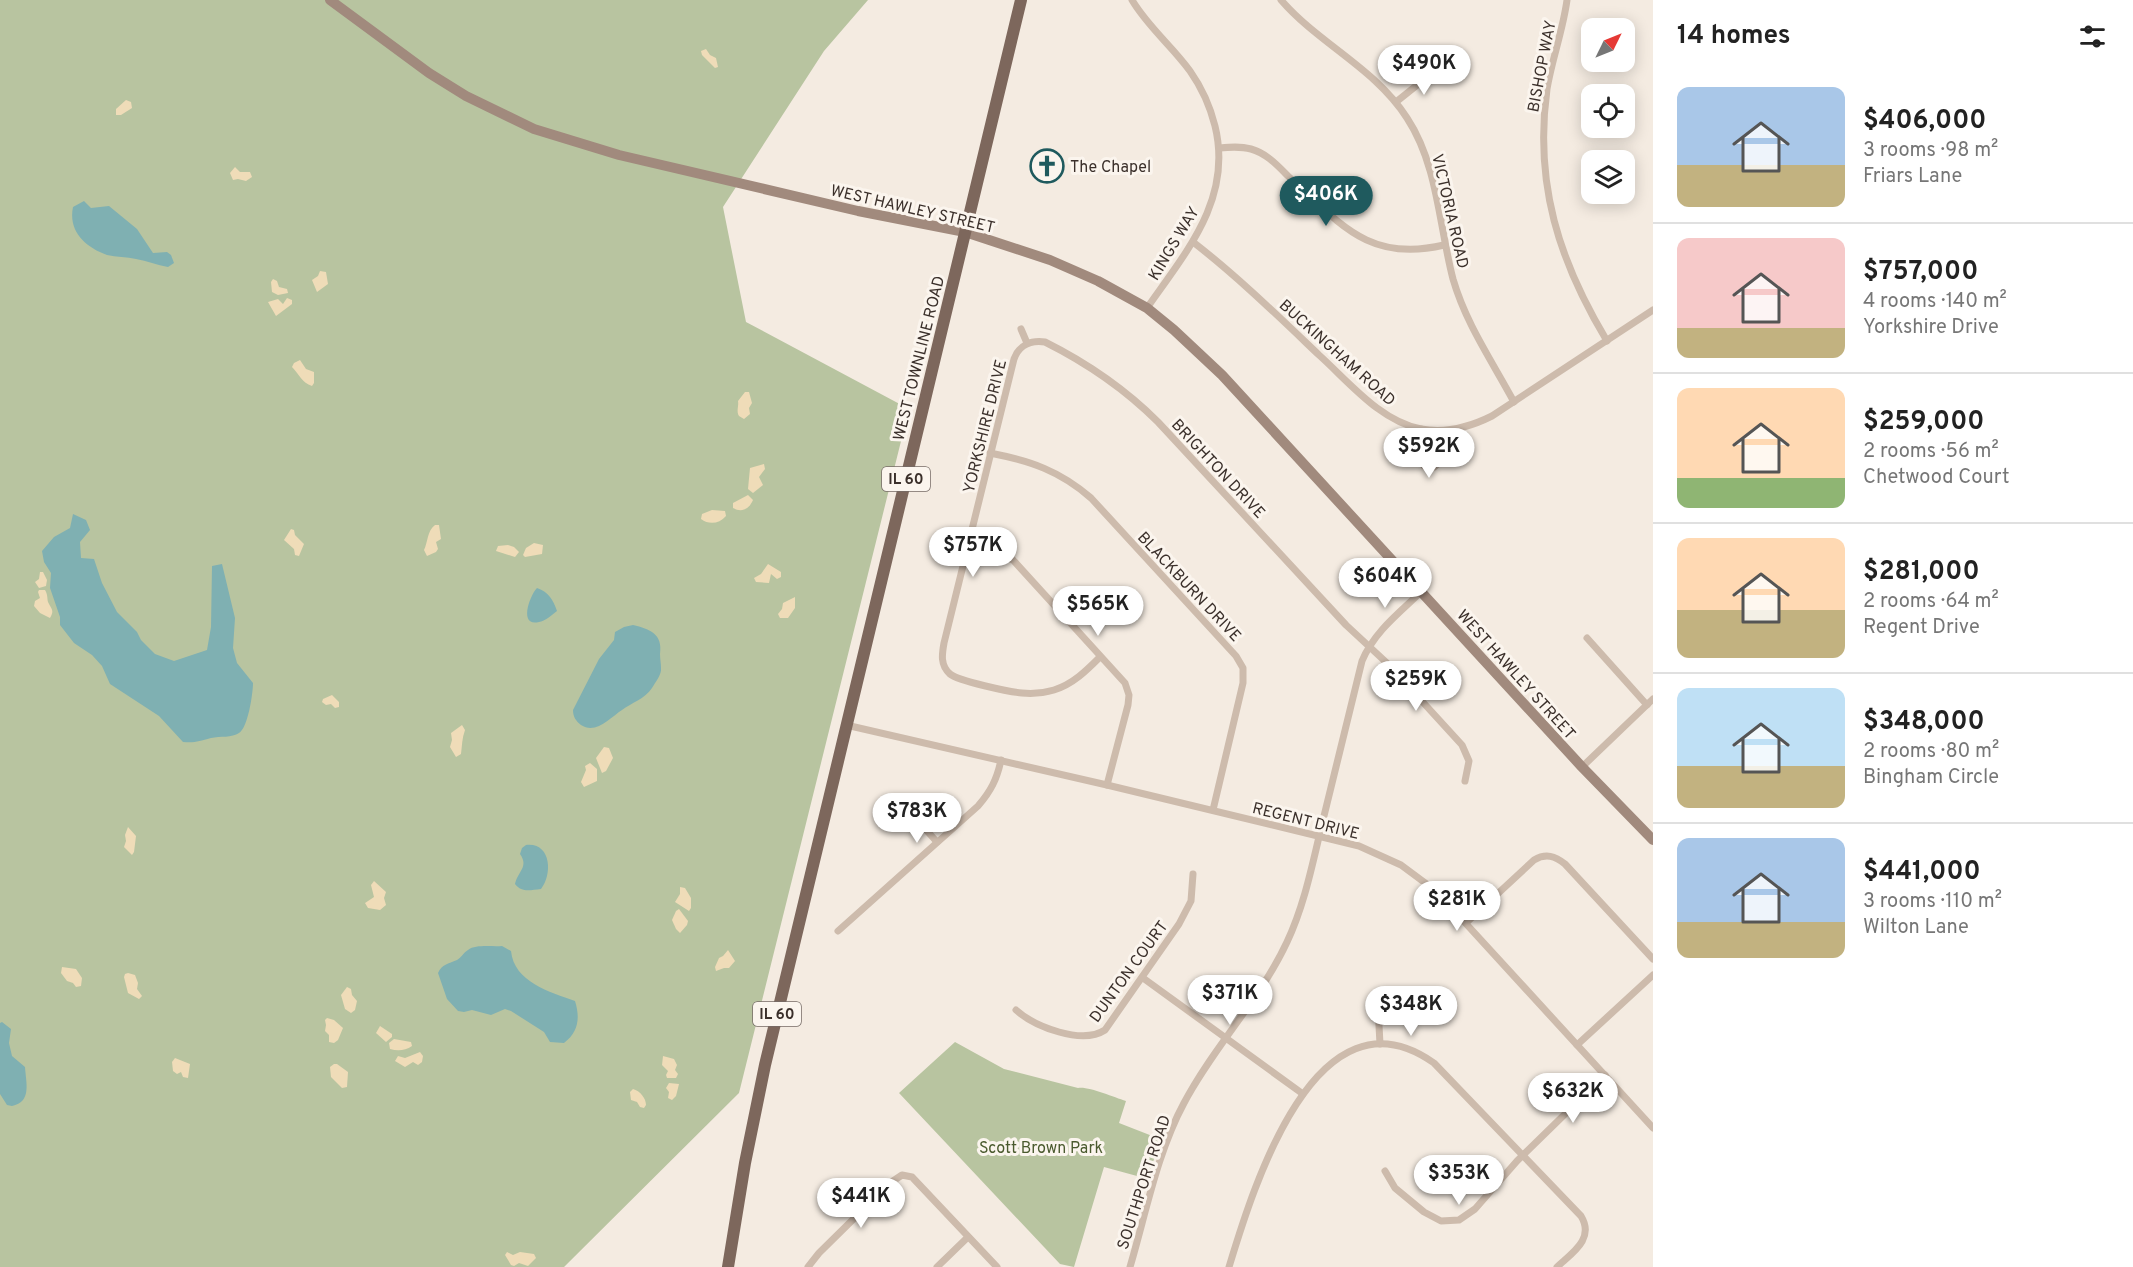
<!DOCTYPE html>
<meta charset="utf-8">
<style>
:root{--surface:#fff;--page:#f2f2f2;--text:#222;--muted:#767676;--line:#e0e0e0;--accent:#1f5a5e}
body{margin:0;font-family:Overpass,sans-serif;background:var(--page);color:var(--text);height:100vh;display:flex;flex-direction:column;font-size:22px;white-space:nowrap}
*{box-sizing:border-box;margin:0}
p{font-size:20px;color:var(--muted)}
.icon{flex:none;width:33px;height:33px;fill:none;stroke:currentColor;stroke-width:2;stroke-linecap:round;stroke-linejoin:round}
.map{position:relative;flex:1;overflow:hidden}
.side{display:flex;flex-direction:column;background:var(--surface);width:480px}
.side>*{flex:none}
.needle{width:39px;rotate:47deg}
.controls{position:absolute;left:1581px;top:18px;display:grid;gap:12px}
.controls a{display:grid;place-items:center;width:54px;height:54px;border-radius:12px;background:var(--surface);box-shadow:0 3px 15px #0003;font-size:30px}
.price{position:absolute;translate:-50% -51px;padding:0 14px;border-radius:21px;background:#fff;color:#222;font-size:20px;line-height:39px;filter:drop-shadow(0 2px 3px #0008)}
.price::after{content:'';position:absolute;left:50%;top:36px;width:18px;height:14px;margin-left:-9px;background:inherit;clip-path:polygon(0 0,100% 0,50% 100%)}
.price.current{background:var(--accent);color:#fff}
ul{padding:0;list-style:none}
li{display:flex;align-items:center;gap:18px;height:150px;padding:0 24px}
li+li{border-top:2px solid var(--line)}
li span{display:grid;place-items:center;flex:none;width:168px;height:120px;border-radius:12px;color:#555}
li>.icon{margin-inline-start:auto}
span .icon{width:72px;height:72px;fill:#fffc;stroke-width:1}
li b{font-size:26px}
h2{display:flex;justify-content:space-between;align-items:center;height:72px;padding:0 24px;font-size:26px}
main{display:flex;flex:1;min-height:0}
.map>svg:first-child{display:block}
.green{fill:#b8c4a0}
.sand{fill:#efdcb8}
.water{fill:#7fb0b2}
.lines{fill:none;stroke-linecap:round;stroke-linejoin:round}
.street{stroke:#cdbbac;stroke-width:7}
.secondary{stroke:#a18a7d;stroke-width:10}
.primary{stroke:#7d675c;stroke-width:12}
.labels{text-anchor:middle;stroke-width:6;stroke-linejoin:round;paint-order:stroke}
.shield{fill:#fbf5ee;stroke:#756b66;stroke-width:1.5}
.shield-label{font-size:15px;font-weight:bold;fill:#3b302b}
.street-label{font-size:16px;fill:#3b302b;stroke:#fbf5ee}
.poi-label{font-size:16px;fill:#3b302b;stroke:#fbf5ee;text-anchor:start}
.park-label{font-size:16px;fill:#4a5a2e;stroke:#fbf5ee}
</style>
<main>
<div class="map">
<svg width="1653" height="1267" viewBox="0 0 1653 1267">
<rect width="100%" height="100%" fill="#f4ebe1"/>
<g class="green">
<polygon points="0,0 868,0 824,51 723,207 746,322 909,409 739,1093 564,1267 0,1267"/>
<path d="M955 1042 1004 1069 1078 1088C1088 1086 1113 1097 1126 1101L1119 1123 1160 1139 1148 1179 1104 1167 1074 1267 1060 1264 899 1093Z"/>
</g>
<g class="sand">
<polygon points="706,49 710,55 716,58 718,67 715,68 702,55 701,51"/>
<polygon points="126,100 131,102 132,108 121,115 116,115 116,109"/>
<polygon points="235,167 240,172 250,172 252,177 246,181 238,179 233,180 230,173"/>
<polygon points="320,271 326,272 328,284 317,292 312,280 318,276"/>
<polygon points="273,279 277,281 279,287 287,289 288,293 278,295 272,292 271,282"/>
<polygon points="287,298 292,300 292,304 276,316 268,302 278,299 283,304"/>
<path d="M300 360 306 369 314 372V383L312 386C302 383 299 374 292 367L294 363Z"/>
<path d="M745 392H749L752 403 749 408 750 414 744 419 739 416C736 411 739 406 738 401Z"/>
<polygon points="764,464 765,469 759,477 763,485 753,493 748,489 750,468"/>
<path d="M748 495 753 500C749 509 742 513 733 508V503Z"/>
<path d="M712 510 725 511 726 516C719 524 709 525 701 519L702 514Z"/>
<path d="M435 525H439L441 539 436 542 438 549 436 552 427 556 424 550C428 542 427 531 435 525Z"/>
<polygon points="291,529 294,530 295,535 304,544 299,556 295,555 294,549 284,540"/>
<polygon points="534,543 543,545 542,554 525,557 523,555 526,548"/>
<polygon points="508,545 514,547 519,552 515,557 496,551 498,546"/>
<polygon points="768,564 781,572 781,577 777,579 771,574 769,583 756,582 754,578 761,574"/>
<polygon points="40,572 43,572 47,580 46,586 39,588 35,582 39,579"/>
<path d="M39 590H45C48 595 47 598 48 602 51 609 55 610 50 618L40 613 34 606 35 601 40 598 38 592Z"/>
<polygon points="795,597 795,608 788,618 780,618 778,614 782,609 783,603"/>
<polygon points="332,695 339,702 339,707 335,708 331,704 326,705 322,702 323,699"/>
<path d="M462 725 465 730C462 738 462 746 461 754L456 757 450 747 452 740 451 733Z"/>
<polygon points="604,747 609,748 613,758 606,771 602,773 596,758"/>
<polygon points="590,763 597,769 597,781 584,787 581,782 586,770 585,766"/>
<polygon points="128,827 136,836 134,852 132,855 124,847 126,841 125,835"/>
<polygon points="374,881 386,892 384,898 386,905 380,910 368,908 365,903 374,897 371,885"/>
<polygon points="680,887 685,888 691,898 691,908 689,911 675,902 680,894"/>
<polygon points="679,909 688,921 687,925 680,933 676,929 672,920 676,911"/>
<polygon points="728,950 735,961 729,968 724,968 716,971 715,967 719,958 723,956"/>
<polygon points="62,967 76,969 82,978 81,986 76,987 73,983 67,981 61,973"/>
<polygon points="128,973 135,975 138,983 137,989 142,996 139,999 128,993 124,977 125,974"/>
<polygon points="347,987 351,989 352,995 357,1001 355,1010 351,1013 345,1009 341,995"/>
<polygon points="327,1018 334,1020 343,1028 338,1040 334,1043 329,1042 329,1035 325,1031 326,1025 325,1020"/>
<polygon points="380,1026 392,1034 392,1037 386,1042 376,1033"/>
<path d="M394 1039 411 1042 412 1046C405 1051 397 1051 390 1049L389 1043Z"/>
<polygon points="420,1052 423,1056 422,1062 418,1065 413,1062 405,1067 395,1061 398,1056 405,1058"/>
<polygon points="663,1056 674,1059 677,1065 675,1070 678,1074 676,1078 667,1078 666,1075 668,1071 662,1065"/>
<polygon points="175,1058 190,1064 188,1078 183,1077 181,1072 177,1074 173,1071 172,1062"/>
<polygon points="334,1064 337,1064 348,1072 347,1087 342,1088 331,1077 330,1067"/>
<polygon points="669,1083 679,1084 676,1096 672,1100 668,1098 669,1092 666,1088"/>
<path d="M633 1089C640 1091 646 1098 646 1105L644 1108 640 1107 637 1102 631 1100 630 1092Z"/>
<polygon points="507,1252 513,1255 520,1252 534,1254 536,1258 528,1266 519,1263 514,1266 511,1265 505,1255"/>
</g>
<g class="water">
<path d="M84 201 91 208 109 206 137 229 153 253 167 252 171 255 174 263 168 267C157 265 147 261 136 259 127 257 116 257 107 255 85 247 68 231 73 207Z"/>
<path d="M73 514 86 520 90 530 80 542 81 558 94 559 102 583 117 612 137 632 141 640 155 654 174 661 207 650 211 627 212 566 222 564 235 618 233 648 237 663 253 683C253 693 248 728 239 733 232 738 220 736 211 738 199 741 196 743 183 742L159 716 110 684 102 666 92 655 74 643 60 625V617L50 588 51 573 44 562 42 551 54 537 70 528Z"/>
<path d="M537 588C549 592 553 600 557 611 552 615 545 621 539 622 518 627 530 595 537 588Z"/>
<path d="M633 625C650 629 663 634 660 654 660 659 661 663 661 668 662 674 655 683 652 688 645 699 631 703 622 710 611 717 596 735 581 725 576 721 573 717 573 710L599 659 614 640 615 632 624 627Z"/>
<path d="M526 845C551 842 553 874 541 889 530 890 522 893 515 884 518 871 529 867 520 854L522 848Z"/>
<path d="M502 946 511 951C514 982 550 992 575 1001 580 1017 579 1032 564 1043L550 1042 544 1032 511 1011 505 1009 491 1015 472 1010 464 1012 458 1011 447 999 438 973C442 964 448 964 457 960 461 958 463 953 468 950 476 944 492 947 502 946Z"/>
<path d="M2 1022 11 1029 9 1043 12 1056 25 1067C26 1083 32 1102 12 1106L7 1105 0 1094V1023Z"/>
</g>
<g class="lines">
<g class="street">
<path d="M1132 0C1148 27 1172 46 1190 71 1202 88 1210 106 1215 126 1233 199 1186 252 1147 308"/>
<path d="M1281 0C1319 44 1375 68 1407 118 1438 165 1439 226 1453 279 1466 324 1492 361 1514 402"/>
<path d="M1567 0C1563 30 1552 59 1547 89 1534 184 1559 261 1607 341"/>
<polyline points="1396,102 1436,70"/>
<path d="M1219 148C1230 147 1240 146 1251 149 1266 153 1277 165 1288 176 1340 223 1368 263 1444 245"/>
<path d="M1193 242C1237 276 1278 316 1319 355 1349 382 1380 421 1421 429 1447 434 1470 427 1492 416L1653 310"/>
<polyline points="1021,329 1027,343"/>
<polyline points="1421,429 1419,459 1424,466 1434,467 1441,461 1442,431"/>
<path d="M990 453C1031 461 1060 471 1091 498L1236 656 1243 668V683L1213 810"/>
<polyline points="968,546 1001,554 1013,560 1125,683 1129,695 1128,705 1107,785"/>
<polyline points="1587,638 1647,705"/>
<path d="M1100 657C1086 671 1073 684 1054 690 1044 693 1033 694 1022 693 1010 692 958 681 950 674 940 665 942 654 944 643L1014 359C1019 345 1031 340 1045 342 1087 363 1124 388 1158 422L1346 625 1388 664 1462 745 1469 761 1465 781"/>
<polyline points="846,725 1107,785 1359,846 1401,865 1432,888 1448,904 1653,1128"/>
<polyline points="1582,767 1653,699"/>
<polyline points="900,801 937,842"/>
<path d="M1466 923 1534 860C1546 853 1555 856 1565 864L1653 959"/>
<path d="M838 931 978 806C991 791 997 779 1001 760"/>
<polyline points="1143,978 1303,1094"/>
<polyline points="1378,1007 1380,1044"/>
<path d="M1016 1010C1035 1027 1082 1045 1105 1030L1179 924 1191 901 1193 874"/>
<polyline points="1577,1045 1653,975"/>
<polyline points="1385,1171 1395,1188 1424,1212 1441,1221 1459,1220 1475,1209 1517,1161 1605,1075"/>
<polyline points="808,1267 819,1253 890,1183 902,1175 912,1177 997,1267"/>
<polyline points="937,1267 968,1237"/>
<path d="M1130 1267C1146 1213 1157 1153 1184 1103 1214 1046 1260 1000 1287 942 1305 904 1313 861 1323 820 1336 767 1349 714 1362 661 1374 632 1399 613 1421 592"/>
<path d="M1229 1267C1253 1188 1316 980 1434 1063L1581 1216C1595 1239 1572 1253 1557 1267"/>
</g>
<polyline class="secondary" points="330,0 429,73 466,96 534,129 619,155 858,211 965,232 1050,260 1098,281 1147,308 1174,330 1222,375 1582,767 1653,840"/>
<polyline class="primary" points="728,1267 745,1163 765,1065 1021,0"/>
</g>
<defs>
<symbol id="church-ring" viewBox="-11 -11 22 22"><circle r="9.5" fill="#fbf5ee" stroke="#1f5a5e" stroke-width="1.5"/><path d="M-1.2-6h2.4v3.5h3.3v2.4h-3.3V6h-2.4V-.1h-3.3v-2.4h3.3Z" fill="#1f5a5e"/></symbol>
</defs>
<g fill-rule="evenodd">
<use href="#church-ring" x="1028" y="147" width="38" height="38"/>
</g>
<g class="labels">
<g class="shield">
<rect x="882" y="467" width="48" height="24" rx="4.5"/>
<rect x="753" y="1002" width="48" height="24" rx="4.5"/>
</g>
<g class="shield-label">
<text x="906" y="484">IL 60</text>
<text x="777" y="1019">IL 60</text>
</g>
<g class="street-label">
<text transform="translate(1541 66) rotate(-79)" y="6">BISHOP WAY</text>
<text transform="translate(913 208) rotate(13)" y="6">WEST HAWLEY STREET</text>
<text transform="translate(1451 211) rotate(77)" y="6">VICTORIA ROAD</text>
<text transform="translate(1173 243) rotate(-59)" y="6">KINGS WAY</text>
<text transform="translate(1338 352) rotate(42)" y="6">BUCKINGHAM ROAD</text>
<text transform="translate(918 358) rotate(-76)" y="6">WEST TOWNLINE ROAD</text>
<text transform="translate(984 426) rotate(-76)" y="6">YORKSHIRE DRIVE</text>
<text transform="translate(1219 468) rotate(47)" y="6">BRIGHTON DRIVE</text>
<text transform="translate(1190 586) rotate(47)" y="6">BLACKBURN DRIVE</text>
<text transform="translate(1517 674) rotate(48)" y="6">WEST HAWLEY STREET</text>
<text transform="translate(1306 820) rotate(14)" y="6">REGENT DRIVE</text>
<text transform="translate(1128 971) rotate(-54)" y="6">DUNTON COURT</text>
<text transform="translate(1143 1182) rotate(-72)" y="6">SOUTHPORT ROAD</text>
</g>
<g class="poi-label">
<text x="1070" y="172">The Chapel</text>
</g>
<g class="park-label">
<text x="1041" y="1153">Scott Brown Park</text>
</g>
</g>
</svg>
<div class="controls">
<a><svg class="needle" viewBox="-14 -14 28 28"><path d="M0-13l5 13h-10z" fill="#e53935"/><path d="M0 13l5-13h-10z" fill="#767676"/></svg></a>
<a><svg class="icon" aria-label="locate" viewBox="0 0 24 24"><circle cx="12" cy="12" r="6"/><path d="M12 2v4M12 18v4M2 12h4M18 12h4"/></svg></a>
<a><svg class="icon" aria-label="layers" viewBox="0 0 24 24"><path d="M12 4l9 5-9 5-9-5zM3 14l9 5 9-5"/></svg></a>
</div>
<b class="price" style="left:1424px;top:96px">$490K</b>
<b class="price current" style="left:1326px;top:227px">$406K</b>
<b class="price" style="left:1429px;top:479px">$592K</b>
<b class="price" style="left:973px;top:578px">$757K</b>
<b class="price" style="left:1385px;top:609px">$604K</b>
<b class="price" style="left:1098px;top:637px">$565K</b>
<b class="price" style="left:1416px;top:712px">$259K</b>
<b class="price" style="left:917px;top:844px">$783K</b>
<b class="price" style="left:1457px;top:932px">$281K</b>
<b class="price" style="left:1230px;top:1026px">$371K</b>
<b class="price" style="left:1411px;top:1037px">$348K</b>
<b class="price" style="left:1573px;top:1124px">$632K</b>
<b class="price" style="left:1459px;top:1206px">$353K</b>
<b class="price" style="left:861px;top:1229px">$441K</b>
</div>
<section class="side">
<h2>14 homes<svg class="icon" aria-label="filters" viewBox="0 0 24 24"><path d="M4 7h16M4 17h16"/><circle cx="9" cy="7" r="2"/><circle cx="15" cy="17" r="2"/></svg></h2>
<ul>
<li><span style="background:linear-gradient(#a9c7e8 65%,#c2b280 0)"><svg class="icon" aria-label="home" viewBox="0 0 24 24"><path d="M3 11l9-7 9 7M6 9v11h12V9"/></svg></span><div><b>$406,000</b><p>3 rooms · 98 m²</p><p>Friars Lane</p></div></li>
<li><span style="background:linear-gradient(#f6c9c9 75%,#c2b280 0)"><svg class="icon" aria-label="home" viewBox="0 0 24 24"><path d="M3 11l9-7 9 7M6 9v11h12V9"/></svg></span><div><b>$757,000</b><p>4 rooms · 140 m²</p><p>Yorkshire Drive</p></div></li>
<li><span style="background:linear-gradient(#ffd9b3 75%,#8fb573 0)"><svg class="icon" aria-label="home" viewBox="0 0 24 24"><path d="M3 11l9-7 9 7M6 9v11h12V9"/></svg></span><div><b>$259,000</b><p>2 rooms · 56 m²</p><p>Chetwood Court</p></div></li>
<li><span style="background:linear-gradient(#ffd9b3 60%,#c2b280 0)"><svg class="icon" aria-label="home" viewBox="0 0 24 24"><path d="M3 11l9-7 9 7M6 9v11h12V9"/></svg></span><div><b>$281,000</b><p>2 rooms · 64 m²</p><p>Regent Drive</p></div></li>
<li><span style="background:linear-gradient(#bfe0f5 65%,#c2b280 0)"><svg class="icon" aria-label="home" viewBox="0 0 24 24"><path d="M3 11l9-7 9 7M6 9v11h12V9"/></svg></span><div><b>$348,000</b><p>2 rooms · 80 m²</p><p>Bingham Circle</p></div></li>
<li><span style="background:linear-gradient(#a9c7e8 70%,#c2b280 0)"><svg class="icon" aria-label="home" viewBox="0 0 24 24"><path d="M3 11l9-7 9 7M6 9v11h12V9"/></svg></span><div><b>$441,000</b><p>3 rooms · 110 m²</p><p>Wilton Lane</p></div></li>
</ul>
</section>
</main>
